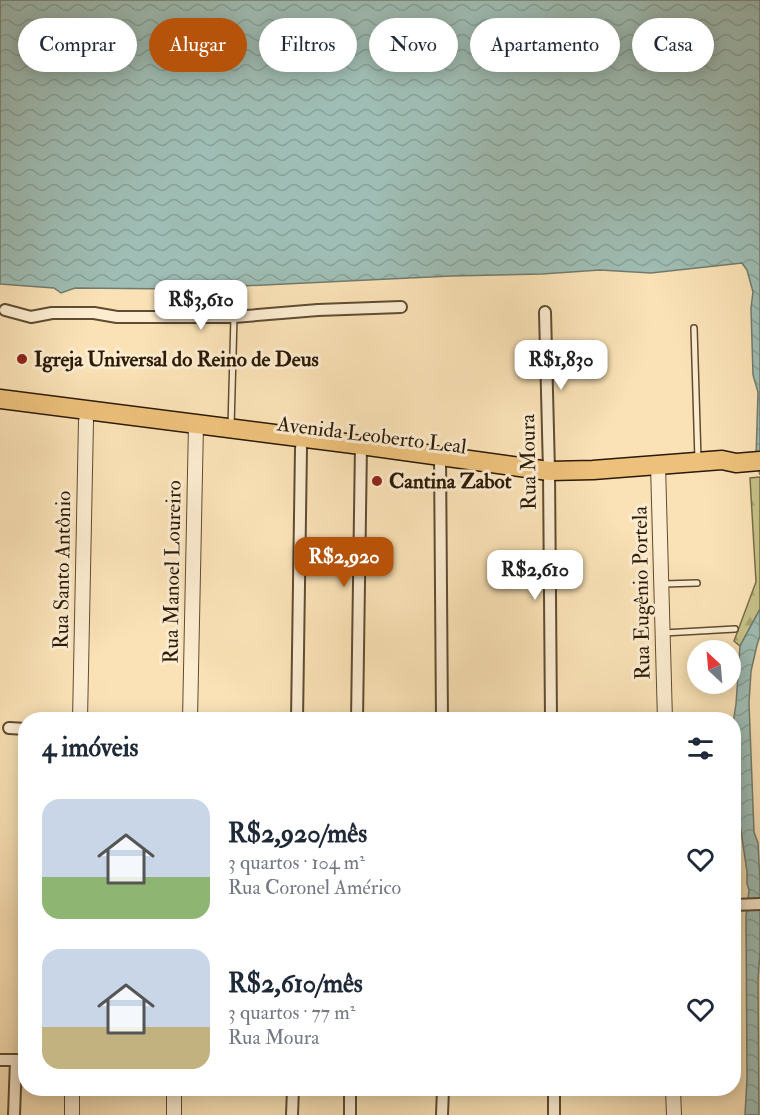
<!DOCTYPE html>
<html lang="pt">
<meta charset="utf-8">
<style>
:root{--surface:#fff;--page:#f2f2f3;--text:#1f2937;--muted:#747a83;--accent:#b45309}
body{margin:0;font-family:"IM FELL Double Pica",serif;background:var(--page);color:var(--text);height:100vh;display:flex;flex-direction:column;font-size:22px;white-space:nowrap}
*{box-sizing:border-box;margin:0}
p{font-size:20px;color:var(--muted)}
.icon{flex:none;width:33px;height:33px;fill:none;stroke:currentColor;stroke-width:2;stroke-linecap:round;stroke-linejoin:round}
.map{position:relative;flex:1;overflow:hidden}
.details{position:absolute;left:18px;top:712px;width:723px;height:384px;display:flex;flex-direction:column;background:var(--surface);border-radius:24px;box-shadow:0 3px 15px #0003}
.details>*{flex:none}
.guide{position:absolute;left:18px;top:18px;width:724px;height:54px;display:flex;gap:12px}
.needle{width:39px;rotate:334deg}
.tools{position:absolute;left:687px;top:640px;display:grid;gap:12px}
.tools a{display:grid;place-items:center;width:54px;height:54px;border-radius:50%;background:var(--surface);box-shadow:0 3px 15px #0003;font-size:30px}
.price{position:absolute;translate:-50% -51px;padding:0 14px;border-radius:12px;background:#fff;color:#222;font-size:20px;line-height:39px;filter:drop-shadow(0 2px 3px #0008)}
.price::after{content:'';position:absolute;left:50%;top:36px;width:18px;height:14px;margin-left:-9px;background:inherit;clip-path:polygon(0 0,100% 0,50% 100%)}
.price.active{background:var(--accent);color:#fff}
ul{padding:0;list-style:none}
li{display:flex;align-items:center;gap:18px;height:150px;padding:0 24px}
li span{display:grid;place-items:center;flex:none;width:168px;height:120px;border-radius:18px;color:#555}
li>.icon{margin-inline-start:auto}
span .icon{width:72px;height:72px;fill:#fffc;stroke-width:1}
li b{font-size:26px}
h2{display:flex;justify-content:space-between;align-items:center;height:72px;padding:0 24px;font-size:26px}
.tag{padding:0 21px;border-radius:27px;background:var(--surface);box-shadow:0 3px 15px #0003;font-size:21px;line-height:54px}
.tag.active{background:var(--accent);color:#fff}
.map>svg:first-child{display:block}
.forest{fill:url(#forest-firs);stroke:#786e47;stroke-width:1.5}
.water{fill:url(#water-waves);stroke:#717c6e;stroke-width:1.5}
.lines{fill:none;stroke-linecap:round;stroke-linejoin:round}
.service-casing{stroke:#5f4c32;stroke-width:8}
.minor-casing{stroke:#5f4c32;stroke-width:14}
.tertiary-casing{stroke:#5f4c32;stroke-width:16}
.primary-casing{stroke:#2b1a06;stroke-width:21}
.service{stroke:#fcecd0;stroke-width:5}
.minor{stroke:#fcecd0;stroke-width:10}
.tertiary{stroke:#fcecd0;stroke-width:14}
.primary{stroke:#edc17b;stroke-width:18}
.poi-dot{fill:#8f2418;stroke:#fcecd0;stroke-width:2}
.labels{text-anchor:middle;stroke-width:6;stroke-linejoin:round;paint-order:stroke}
.poi-label{font-size:21px;font-weight:bold;fill:#2b1a06;stroke:#fcecd0;text-anchor:start}
.street-label{font-size:21px;fill:#2b1a06;stroke:#fcecd0}
</style>
<div class="map">
<svg width="760" height="1115" viewBox="0 0 760 1115">
<defs>
<pattern id="forest-firs" width="22" height="20" patternUnits="userSpaceOnUse" patternTransform="scale(1.5)"><rect width="22" height="20" fill="#c6c188"/><path d="M5 1l3.5 6h-7zM16 11l3.5 6h-7z" fill="#aaa574"/></pattern>
<pattern id="water-waves" width="16" height="10" patternUnits="userSpaceOnUse" patternTransform="scale(1.5)"><rect width="16" height="10" fill="#9fbdb4"/><path d="M0 5q4-4 8 0t8 0" fill="none" stroke="#89a299"/></pattern>
</defs>
<rect width="100%" height="100%" fill="#fae2b6"/>
<filter id="stains"><feTurbulence type="fractalNoise" baseFrequency=".00333" numOctaves="4"/><feColorMatrix values="0 0 0 0 .2 0 0 0 0 .09 0 0 0 0 .02 0 0 0 .5 -.17"/></filter>
<radialGradient id="worn" r=".72"><stop offset=".6" stop-color="#630" stop-opacity="0"/><stop offset="1" stop-color="#630" stop-opacity=".3"/></radialGradient>
<polygon class="forest" points="760,477 760,609 740,646 734,641 756,582 750,478"/>
<g class="water">
<polygon points="0,0 760,0 760,475 756,458 758,392 753,375 751,308 753,292 747,270 742,263 651,273 600,270 542,274 451,276 180,289 75,288 61,293 54,288 0,284"/>
<polygon points="760,609 760,636 757,645 751,671 749,703 754,832 758,843 760,881 760,951 758,981 759,1115 745,1115 747,1079 746,916 749,890 747,884 747,872 738,811 734,755 734,717 736,704 740,646"/>
</g>
<g class="lines">
<defs>
<g id="service">
<polyline points="694,328 698,460"/>
<polyline points="231,427 234,317"/>
<polyline points="663,584 697,583"/>
<polyline points="664,633 735,629"/>
</g>
<g id="minor">
<polyline points="5,310 31,317 52,313 94,313 117,317 234,317 318,310 401,307"/>
<polyline points="545,312 549,471 551,720"/>
<polyline points="440,456 442,720"/>
<polyline points="297,720 301,448"/>
<polyline points="357,720 361,445"/>
<polyline points="9,728 26,729"/>
<polyline points="734,905 760,904"/>
<polyline points="0,1060 26,1060"/>
<polyline points="554,1089 554,1115"/>
<polyline points="14,1115 16,1060"/>
<polyline points="292,1115 293,1089"/>
<polyline points="350,1115 350,1089"/>
<polyline points="442,1115 443,1089"/>
</g>
<g id="tertiary">
<polyline points="658,465 665,720"/>
<polyline points="80,720 86,421"/>
<polyline points="190,720 196,424"/>
<polyline points="174,1089 174,1115"/>
<polyline points="673,1089 674,1115"/>
<polyline points="72,1115 72,1089"/>
</g>
<polyline id="primary" points="0,399 361,445 549,471 593,470 722,460 736,463 760,461"/>
</defs>
<use href="#service" class="service-casing"/>
<use href="#minor" class="minor-casing"/>
<use href="#tertiary" class="tertiary-casing"/>
<use href="#primary" class="primary-casing"/>
<use href="#service" class="service"/>
<use href="#minor" class="minor"/>
<use href="#tertiary" class="tertiary"/>
<use href="#primary" class="primary"/>
</g>
<g class="poi-dot">
<circle cx="22" cy="359" r="6"/>
<circle cx="377" cy="481" r="6"/>
</g>
<g class="labels">
<g class="poi-label">
<text x="34" y="366">Igreja Universal do Reino de Deus</text>
<text x="389" y="488">Cantina Zabot</text>
</g>
<g class="street-label">
<text transform="translate(372 435) rotate(7)" y="7">Avenida Leoberto Leal</text>
<text transform="translate(528 462) rotate(-91)" y="7">Rua Moura</text>
<text transform="translate(62 570) rotate(-89)" y="7">Rua Santo Antônio</text>
<text transform="translate(172 572) rotate(-89)" y="7">Rua Manoel Loureiro</text>
<text transform="translate(641 593) rotate(-91)" y="7">Rua Eugênio Portela</text>
</g>
</g>
<rect width="100%" height="100%" filter="url(#stains)"/>
<rect width="100%" height="100%" fill="url(#worn)"/>
</svg>
<div class="tools">
<a><svg class="needle" viewBox="-14 -14 28 28"><path d="M0-13l5 13h-10z" fill="#e53935"/><path d="M0 13l5-13h-10z" fill="#747a83"/></svg></a>
</div>
<b class="price" style="left:201px;top:331px">R$3,610</b>
<b class="price" style="left:561px;top:391px">R$1,830</b>
<b class="price active" style="left:344px;top:588px">R$2,920</b>
<b class="price" style="left:535px;top:601px">R$2,610</b>
<div class="guide">
<a class="tag">Comprar</a>
<a class="tag active">Alugar</a>
<a class="tag">Filtros</a>
<a class="tag">Novo</a>
<a class="tag">Apartamento</a>
<a class="tag">Casa</a>
</div>
<section class="details">
<h2>4 imóveis<svg class="icon" aria-label="filters" viewBox="0 0 24 24"><path d="M4 7h16M4 17h16"/><circle cx="9" cy="7" r="2"/><circle cx="15" cy="17" r="2"/></svg></h2>
<ul>
<li><span style="background:linear-gradient(#c9d6e8 65%,#8fb573 0)"><svg class="icon" aria-label="home" viewBox="0 0 24 24"><path d="M3 11l9-7 9 7M6 9v11h12V9"/></svg></span><div><b>R$2,920/mês</b><p>3 quartos · 104 m²</p><p>Rua Coronel Américo</p></div><svg class="icon" aria-label="heart" viewBox="0 0 24 24"><path d="M12 20l-8-8c-3-5 5-10 8-4 3-6 11-1 8 4z"/></svg></li>
<li><span style="background:linear-gradient(#c9d6e8 65%,#c2b280 0)"><svg class="icon" aria-label="home" viewBox="0 0 24 24"><path d="M3 11l9-7 9 7M6 9v11h12V9"/></svg></span><div><b>R$2,610/mês</b><p>3 quartos · 77 m²</p><p>Rua Moura</p></div><svg class="icon" aria-label="heart" viewBox="0 0 24 24"><path d="M12 20l-8-8c-3-5 5-10 8-4 3-6 11-1 8 4z"/></svg></li>
</ul>
</section>
</div>
